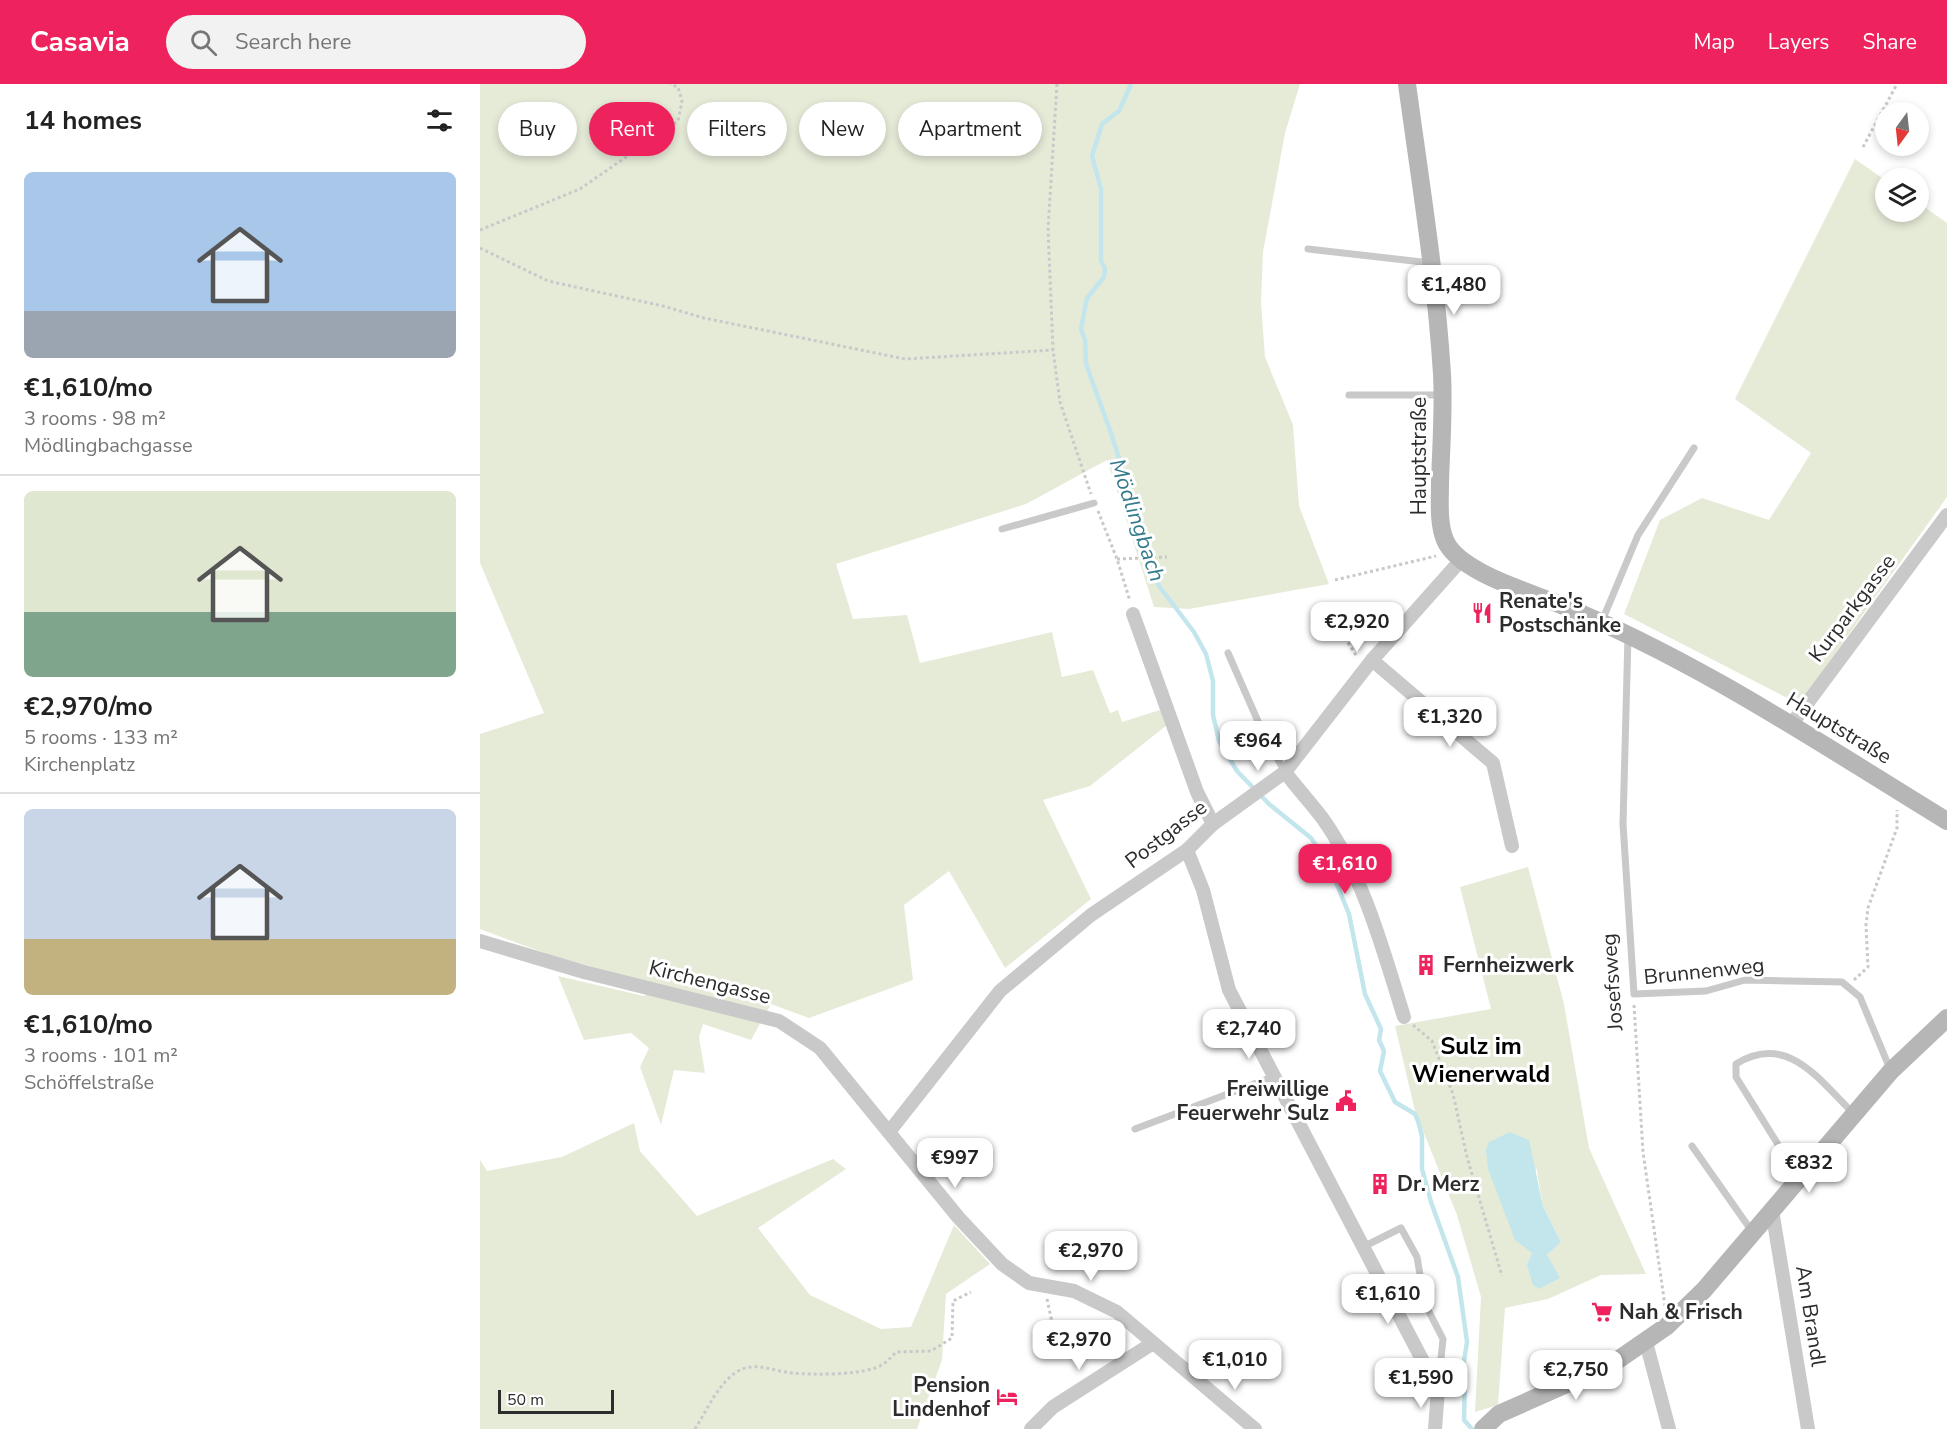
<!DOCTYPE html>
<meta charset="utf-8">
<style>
:root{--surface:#fff;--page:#f2f2f2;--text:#222;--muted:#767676;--line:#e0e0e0;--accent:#ee235d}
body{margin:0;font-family:"Nunito Sans",sans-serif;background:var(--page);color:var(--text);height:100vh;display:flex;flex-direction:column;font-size:22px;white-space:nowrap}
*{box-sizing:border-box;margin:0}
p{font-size:20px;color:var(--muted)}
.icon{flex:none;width:33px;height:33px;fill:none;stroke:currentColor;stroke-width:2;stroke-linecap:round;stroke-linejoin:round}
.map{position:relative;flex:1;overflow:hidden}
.sheet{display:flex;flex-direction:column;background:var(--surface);width:480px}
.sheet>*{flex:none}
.top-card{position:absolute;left:18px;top:18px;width:570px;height:54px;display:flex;gap:12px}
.needle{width:39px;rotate:195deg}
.fabs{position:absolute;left:1395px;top:18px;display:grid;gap:12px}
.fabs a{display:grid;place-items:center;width:54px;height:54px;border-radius:50%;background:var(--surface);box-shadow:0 3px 9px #0003;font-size:30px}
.scale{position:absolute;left:18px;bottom:15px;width:116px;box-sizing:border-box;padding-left:6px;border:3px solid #2c2c2c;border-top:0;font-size:16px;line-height:21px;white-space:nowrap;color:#2c2c2c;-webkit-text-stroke:4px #fff;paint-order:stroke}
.price{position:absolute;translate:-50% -51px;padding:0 14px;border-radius:12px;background:#fff;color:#222;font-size:20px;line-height:39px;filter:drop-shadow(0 2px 3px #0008)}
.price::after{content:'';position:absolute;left:50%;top:36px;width:18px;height:14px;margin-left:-9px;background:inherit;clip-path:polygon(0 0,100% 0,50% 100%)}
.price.current{background:var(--accent);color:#fff}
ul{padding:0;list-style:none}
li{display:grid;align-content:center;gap:12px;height:318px;padding:0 24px}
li+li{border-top:2px solid var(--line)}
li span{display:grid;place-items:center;height:186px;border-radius:9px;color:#555}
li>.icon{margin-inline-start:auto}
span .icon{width:108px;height:108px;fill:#fffc;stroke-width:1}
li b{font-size:26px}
h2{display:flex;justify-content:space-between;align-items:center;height:72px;padding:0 24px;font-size:26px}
.tag{padding:0 21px;border-radius:27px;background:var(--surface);box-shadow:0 3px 9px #0003;font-size:21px;line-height:54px}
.tag.current{background:var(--accent);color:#fff}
header{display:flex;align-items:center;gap:36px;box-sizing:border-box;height:84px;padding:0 30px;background:var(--accent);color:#fff}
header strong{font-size:28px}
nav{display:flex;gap:33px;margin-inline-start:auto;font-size:21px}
.search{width:420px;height:54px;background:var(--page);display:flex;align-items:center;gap:15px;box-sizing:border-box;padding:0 21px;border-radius:33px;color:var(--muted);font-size:22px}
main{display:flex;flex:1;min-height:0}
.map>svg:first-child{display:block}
.green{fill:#e6ebd8;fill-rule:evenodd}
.water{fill:#c3e5ec}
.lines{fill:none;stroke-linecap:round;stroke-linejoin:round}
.stream{stroke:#c3e5ec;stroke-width:4.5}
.path{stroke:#c9c9c9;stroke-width:3;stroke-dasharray:3 3;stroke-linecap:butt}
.service{stroke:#c9c9c9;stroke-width:7}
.minor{stroke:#c9c9c9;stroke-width:14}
.secondary{stroke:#b6b6b6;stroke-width:18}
.labels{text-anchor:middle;stroke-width:6;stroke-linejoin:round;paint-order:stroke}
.street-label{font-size:21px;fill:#2c2c2c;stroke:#fff}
.poi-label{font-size:21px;font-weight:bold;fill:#2c2c2c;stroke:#fff;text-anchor:start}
.water-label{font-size:22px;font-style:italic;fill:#347c8c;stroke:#fff}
.quarter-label{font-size:24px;font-weight:bold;fill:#000;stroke:#fff}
</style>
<header>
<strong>Casavia</strong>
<div class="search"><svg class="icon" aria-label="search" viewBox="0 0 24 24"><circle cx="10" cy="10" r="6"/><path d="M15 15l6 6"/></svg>Search here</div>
<nav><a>Map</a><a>Layers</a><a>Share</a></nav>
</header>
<main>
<section class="sheet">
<h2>14 homes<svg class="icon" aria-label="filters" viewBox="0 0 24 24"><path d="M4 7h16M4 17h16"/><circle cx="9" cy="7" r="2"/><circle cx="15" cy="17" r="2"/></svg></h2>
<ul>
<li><span style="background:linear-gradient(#a9c7e8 75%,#9aa5b1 0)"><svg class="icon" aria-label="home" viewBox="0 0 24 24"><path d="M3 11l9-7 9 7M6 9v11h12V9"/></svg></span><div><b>€1,610/mo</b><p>3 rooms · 98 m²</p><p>Mödlingbachgasse</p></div></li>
<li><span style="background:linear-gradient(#dfe7d0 65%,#7fa58c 0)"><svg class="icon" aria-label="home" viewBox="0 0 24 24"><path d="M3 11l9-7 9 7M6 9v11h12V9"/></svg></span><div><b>€2,970/mo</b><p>5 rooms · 133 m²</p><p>Kirchenplatz</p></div></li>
<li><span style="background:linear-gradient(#c9d6e8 70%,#c2b280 0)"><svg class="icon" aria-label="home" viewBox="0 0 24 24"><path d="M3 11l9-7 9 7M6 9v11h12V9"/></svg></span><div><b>€1,610/mo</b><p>3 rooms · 101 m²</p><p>Schöffelstraße</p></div></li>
</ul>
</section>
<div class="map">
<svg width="1467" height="1345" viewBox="0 0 1467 1345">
<rect width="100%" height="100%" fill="#fff"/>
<g class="green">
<polygon points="0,0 820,0 805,49 783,168 781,219 785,273 813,341 819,422 849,500 709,525 674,523 627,376 546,420 356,480 373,535 427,531 440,579 572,548 582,593 613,586 630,629 638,626 642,638 683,625 687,641 610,702 563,716 611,815 525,884 469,787 424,821 433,896 329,934 291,920 271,956 223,940 219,953 225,989 194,986 181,1041 160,983 169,964 151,949 104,956 78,892 164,912 184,903 70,871 0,845 0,650 64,629 0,479"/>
<polygon points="1375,75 1405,96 1406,128 1438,128 1439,119 1467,139 1467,413 1319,620 1144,530 1180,436 1222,414 1289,436 1331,369 1255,315"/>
<path d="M1048 783 1084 920 1109 1064 1166 1190 1121 1191 1068 1215 1025 1224 1018 1321 995 1328 1001 1213 977 1131 935 1027 915 942 1011 925 980 803ZM1056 1082 1063 1122 1081 1158 1067 1171 1052 1169Z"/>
<polygon points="154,1039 160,1067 217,1132 353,1075 366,1085 278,1144 330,1211 401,1245 431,1243 474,1141 510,1180 466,1210 462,1276 437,1345 0,1345 0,1076 7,1087 82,1073"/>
</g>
<polygon class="water" points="1030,1048 1049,1056 1063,1122 1081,1158 1067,1171 1080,1194 1059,1205 1053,1201 1047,1181 1052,1169 1035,1156 1008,1085 1006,1066 1009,1058"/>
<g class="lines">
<polyline class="stream" points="651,0 639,27 622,40 612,72 621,105 621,177 625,184 624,193 607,214 601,245 605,256 606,280 631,349 679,502 714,548 726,570 733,597 733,631 739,657 757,687 789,720 831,754 849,781 869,830 885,910 901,945 899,956 904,967 900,987 915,1018 935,1030 938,1037 942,1052 942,1085 951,1118 978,1193 987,1258 983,1283 985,1295 984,1336 992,1345"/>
<g class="path">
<polyline points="577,0 568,145 573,266 580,318 611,410"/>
<polyline points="1383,63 1417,0"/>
<polyline points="0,146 100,105 198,37 202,17 198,3 190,0"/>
<polyline points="0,164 68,197 183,222 224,234 425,275 573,266"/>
<polyline points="618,427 637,475 650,517"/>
<polyline points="637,475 687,473"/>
<polyline points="855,496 956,472"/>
<polyline points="849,528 877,573"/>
<polyline points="1374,896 1388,883 1386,841 1388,824 1417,744 1417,726"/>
<polyline points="1154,921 1163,1068 1185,1222"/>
<polyline points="933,941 952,957 973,1010 987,1073 1022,1192"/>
<polyline points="567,1215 572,1238 593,1251 630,1261 645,1251"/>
<path d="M215 1345C227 1326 237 1302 255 1289 273 1276 292 1287 312 1289 334 1291 374 1291 395 1284 404 1281 410 1275 416 1268L451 1267 472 1254 473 1217 491 1208"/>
</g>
<g class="service">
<polyline points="828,165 951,179"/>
<polyline points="869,311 962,311"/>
<polyline points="522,445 614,419"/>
<polyline points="1122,537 1158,451 1214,364"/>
<polyline points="1148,552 1143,740 1154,910 1226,907 1265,896 1362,898 1380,913 1410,985"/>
<polyline points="748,569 784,651 805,688"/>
<polyline points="655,1045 795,992"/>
<polyline points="1212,1062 1271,1146"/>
<path d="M1319 1094 1256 993V980C1308 948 1339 996 1374 1030"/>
<polyline points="885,1162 921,1144 937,1173 945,1220 963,1255 958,1304"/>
</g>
<g class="minor">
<polyline points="653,530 717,708 733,740"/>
<polyline points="892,576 1013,679 1032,762"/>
<polyline points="1311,641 1467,431"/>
<path d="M805 688C817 704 831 719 843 735 884 793 903 866 924 933"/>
<polyline points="707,766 723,806 749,906 958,1306 955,1345"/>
<polyline points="0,857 104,888 299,937 340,964 478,1133 522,1180 549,1199 594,1207 637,1228 775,1345"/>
<polyline points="409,1048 520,907 611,831 707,766 733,740 805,688 892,576 981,476"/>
<polyline points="1292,1126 1328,1345"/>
<polyline points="1166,1258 1189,1345"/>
<polyline points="551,1345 573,1323 673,1259"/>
</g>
<g class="secondary">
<path d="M927 0C940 96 956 193 962 290 964 326 961 363 960 399 960 417 958 439 965 456 978 488 1050 508 1081 521 1218 577 1341 660 1467 737"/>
<polyline points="1003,1345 1019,1330 1132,1280 1187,1242 1224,1206 1411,987 1467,934"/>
</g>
</g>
<defs>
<symbol id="restaurant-bare" viewBox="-9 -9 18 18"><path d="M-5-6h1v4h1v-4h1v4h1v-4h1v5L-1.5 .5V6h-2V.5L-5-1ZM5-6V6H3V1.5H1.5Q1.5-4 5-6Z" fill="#ee235d" stroke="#fff" stroke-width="2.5" paint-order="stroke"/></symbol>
<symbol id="building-bare" viewBox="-9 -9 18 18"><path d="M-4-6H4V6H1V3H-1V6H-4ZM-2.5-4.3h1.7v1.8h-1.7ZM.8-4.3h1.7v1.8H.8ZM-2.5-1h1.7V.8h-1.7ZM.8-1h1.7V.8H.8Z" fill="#ee235d" stroke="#fff" stroke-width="2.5" paint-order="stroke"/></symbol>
<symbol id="civic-bare" viewBox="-9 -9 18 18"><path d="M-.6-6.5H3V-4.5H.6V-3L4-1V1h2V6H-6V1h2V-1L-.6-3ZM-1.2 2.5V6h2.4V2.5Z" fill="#ee235d" stroke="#fff" stroke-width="2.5" paint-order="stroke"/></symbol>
<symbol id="supermarket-bare" viewBox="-9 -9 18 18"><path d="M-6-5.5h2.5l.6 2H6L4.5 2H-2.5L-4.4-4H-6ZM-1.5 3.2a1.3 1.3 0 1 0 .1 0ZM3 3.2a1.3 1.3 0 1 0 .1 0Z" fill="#ee235d" stroke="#fff" stroke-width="2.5" paint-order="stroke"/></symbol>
<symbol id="hotel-bare" viewBox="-9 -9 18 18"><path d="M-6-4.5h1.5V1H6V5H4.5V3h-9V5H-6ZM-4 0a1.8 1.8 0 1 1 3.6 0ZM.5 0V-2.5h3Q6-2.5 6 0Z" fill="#ee235d" stroke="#fff" stroke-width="2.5" paint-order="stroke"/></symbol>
</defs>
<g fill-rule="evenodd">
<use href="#restaurant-bare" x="987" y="514" width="30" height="30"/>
<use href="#building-bare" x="931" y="866" width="30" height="30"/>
<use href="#civic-bare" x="851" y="1002" width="30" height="30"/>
<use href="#building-bare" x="885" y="1085" width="30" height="30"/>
<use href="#supermarket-bare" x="1107" y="1213" width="30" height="30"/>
<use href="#hotel-bare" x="512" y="1298" width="30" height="30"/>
</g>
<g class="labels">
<g class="street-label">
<text transform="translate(939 372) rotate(-90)" y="7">Hauptstraße</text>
<text transform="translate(1372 524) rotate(-53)" y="7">Kurparkgasse</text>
<text transform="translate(1359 644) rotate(31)" y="7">Hauptstraße</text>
<text transform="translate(686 750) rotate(-38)" y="7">Postgasse</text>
<text transform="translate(1224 887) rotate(-6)" y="7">Brunnenweg</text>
<text transform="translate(230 898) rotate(14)" y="7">Kirchengasse</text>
<text transform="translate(1132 898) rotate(-94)" y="7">Josefsweg</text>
<text transform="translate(1331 1232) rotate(81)" y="7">Am Brandl</text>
</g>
<g class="poi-label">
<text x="1019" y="524">Renate's<tspan x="1019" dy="24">Postschänke</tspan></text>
<text x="963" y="888">Fernheizwerk</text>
<text x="849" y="1012" text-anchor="end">Freiwillige<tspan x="849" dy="24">Feuerwehr Sulz</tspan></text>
<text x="917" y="1107">Dr. Merz</text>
<text x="1139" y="1235">Nah &amp; Frisch</text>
<text x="510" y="1308" text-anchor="end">Pension<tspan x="510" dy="24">Lindenhof</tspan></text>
</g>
<g class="water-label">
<text transform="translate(658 436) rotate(71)" y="8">Mödlingbach</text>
</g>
<g class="quarter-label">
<text x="1001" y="970">Sulz im<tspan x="1001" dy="28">Wienerwald</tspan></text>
</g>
</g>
</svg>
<div class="fabs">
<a><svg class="needle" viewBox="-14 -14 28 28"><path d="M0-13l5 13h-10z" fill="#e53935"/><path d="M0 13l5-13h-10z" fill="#767676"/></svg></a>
<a><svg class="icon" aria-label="layers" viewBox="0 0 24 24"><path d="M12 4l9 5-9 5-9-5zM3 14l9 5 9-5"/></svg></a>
</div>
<div class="scale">50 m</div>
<b class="price" style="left:974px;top:232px">€1,480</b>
<b class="price" style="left:877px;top:569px">€2,920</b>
<b class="price" style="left:970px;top:664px">€1,320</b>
<b class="price" style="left:778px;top:688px">€964</b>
<b class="price current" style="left:865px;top:811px">€1,610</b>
<b class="price" style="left:769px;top:976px">€2,740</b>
<b class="price" style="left:475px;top:1105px">€997</b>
<b class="price" style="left:1329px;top:1110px">€832</b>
<b class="price" style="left:611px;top:1198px">€2,970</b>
<b class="price" style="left:908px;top:1241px">€1,610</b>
<b class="price" style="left:599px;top:1287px">€2,970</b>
<b class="price" style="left:755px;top:1307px">€1,010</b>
<b class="price" style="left:1096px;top:1317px">€2,750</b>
<b class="price" style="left:941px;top:1325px">€1,590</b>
<div class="top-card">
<a class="tag">Buy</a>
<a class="tag current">Rent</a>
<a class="tag">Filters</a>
<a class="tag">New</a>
<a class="tag">Apartment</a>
</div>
</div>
</main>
